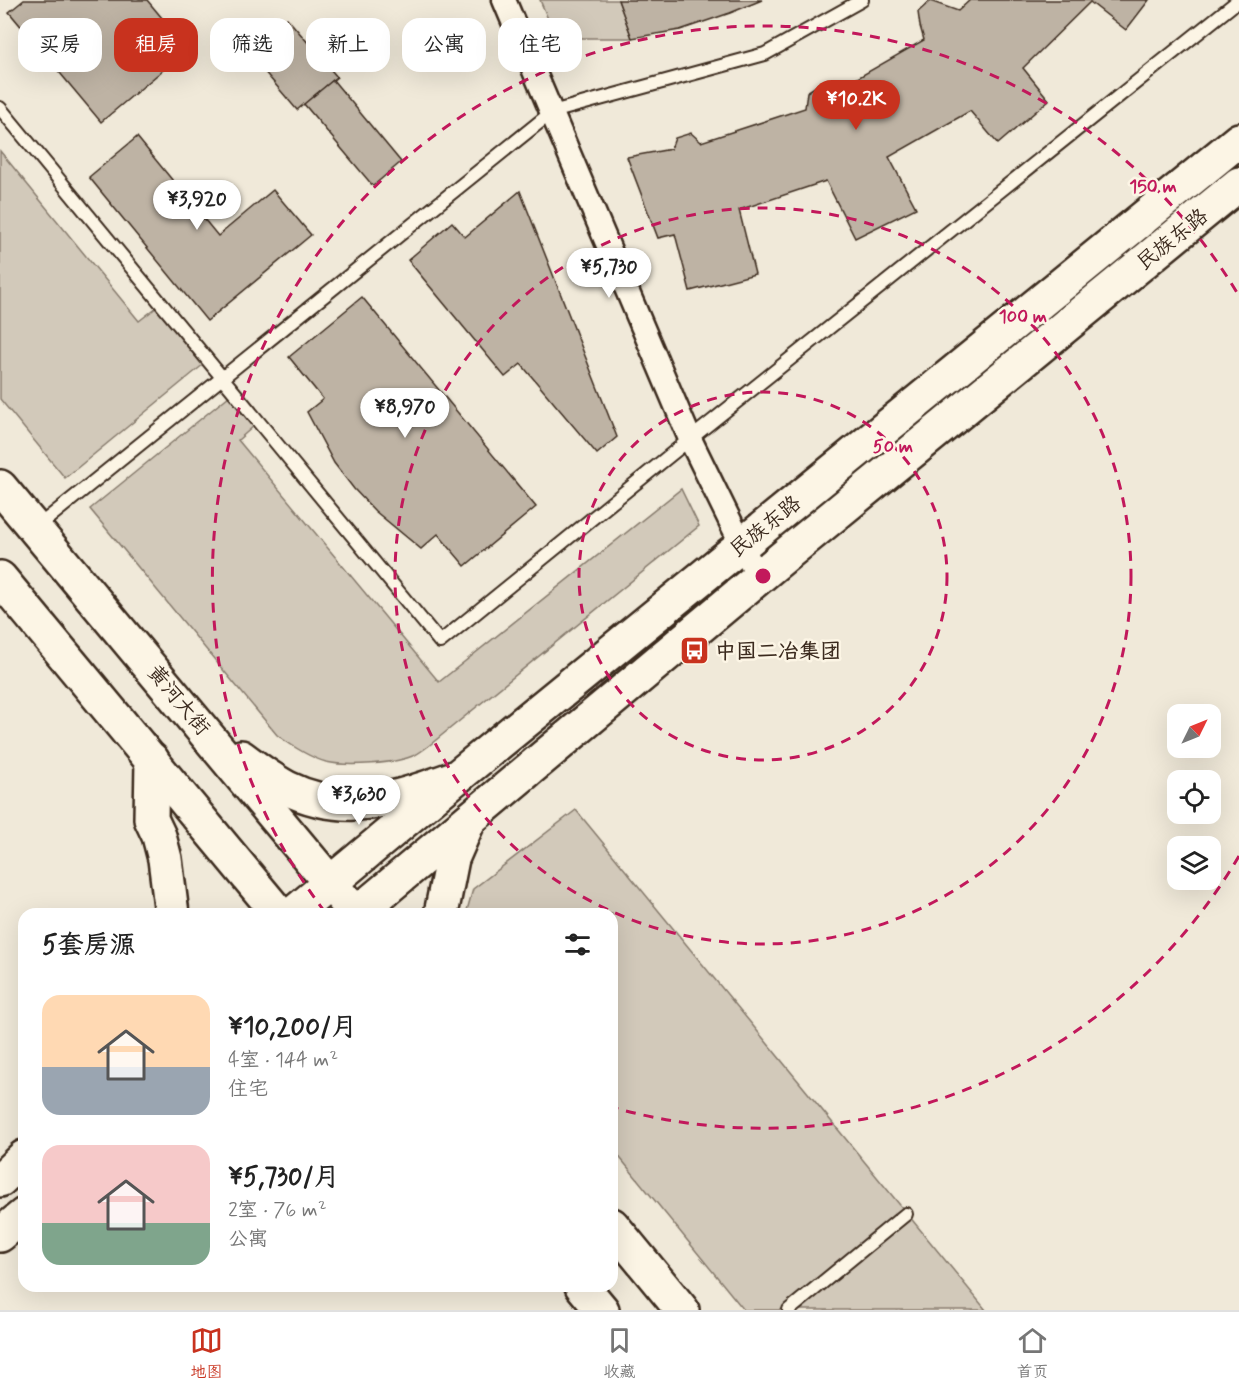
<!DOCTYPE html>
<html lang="zh">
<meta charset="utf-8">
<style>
:root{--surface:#fff;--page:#f2f2f2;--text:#222;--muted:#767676;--line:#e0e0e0;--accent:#c8321e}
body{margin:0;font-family:Mynerve,"LXGW WenKai TC",sans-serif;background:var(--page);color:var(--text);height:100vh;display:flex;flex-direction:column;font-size:22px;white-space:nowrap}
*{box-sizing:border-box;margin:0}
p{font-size:20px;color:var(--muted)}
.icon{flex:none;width:33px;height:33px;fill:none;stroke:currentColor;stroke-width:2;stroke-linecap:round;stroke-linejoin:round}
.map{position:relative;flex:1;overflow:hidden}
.sheet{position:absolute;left:18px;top:908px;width:600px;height:384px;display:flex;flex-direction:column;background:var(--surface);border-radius:18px;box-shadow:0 6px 24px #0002}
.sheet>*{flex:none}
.banner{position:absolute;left:18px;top:18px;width:600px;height:54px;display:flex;gap:12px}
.needle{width:39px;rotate:47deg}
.tools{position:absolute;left:1167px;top:704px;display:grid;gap:12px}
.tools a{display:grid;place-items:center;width:54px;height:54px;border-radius:12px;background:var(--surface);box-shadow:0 6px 24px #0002;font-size:30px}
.price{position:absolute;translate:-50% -51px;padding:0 14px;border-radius:21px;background:#fff;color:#222;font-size:20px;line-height:39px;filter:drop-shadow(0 2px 3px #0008)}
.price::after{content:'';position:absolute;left:50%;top:36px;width:18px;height:14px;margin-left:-9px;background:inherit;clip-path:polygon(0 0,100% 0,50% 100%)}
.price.current{background:var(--accent);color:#fff}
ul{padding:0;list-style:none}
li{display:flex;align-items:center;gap:18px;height:150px;padding:0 24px}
li span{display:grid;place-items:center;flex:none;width:168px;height:120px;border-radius:18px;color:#555}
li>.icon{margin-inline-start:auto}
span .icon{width:72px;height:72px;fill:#fffc;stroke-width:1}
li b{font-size:26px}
h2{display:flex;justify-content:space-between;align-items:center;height:72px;padding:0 24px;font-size:26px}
.chip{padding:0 21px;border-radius:18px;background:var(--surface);box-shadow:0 6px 24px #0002;font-size:21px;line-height:54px}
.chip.current{background:var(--accent);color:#fff}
.tabs{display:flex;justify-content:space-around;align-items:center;height:84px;border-top:2px solid var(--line);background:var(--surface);font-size:16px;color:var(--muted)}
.tabs a{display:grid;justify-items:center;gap:3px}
.tabs .current{color:var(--accent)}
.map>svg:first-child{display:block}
.green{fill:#d2c9ba;stroke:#867a6c;stroke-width:1.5}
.building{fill:#beb3a4;stroke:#3b2a1e;stroke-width:1.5}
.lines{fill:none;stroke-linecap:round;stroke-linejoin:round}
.lane-casing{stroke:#3b2a1e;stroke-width:16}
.street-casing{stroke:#3b2a1e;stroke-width:27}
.secondary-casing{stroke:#3b2a1e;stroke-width:38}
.primary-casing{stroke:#3b2a1e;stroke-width:38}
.lane{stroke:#fcf5e5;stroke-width:12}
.street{stroke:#fcf5e5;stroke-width:22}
.secondary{stroke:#fcf5e5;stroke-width:33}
.primary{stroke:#fcf5e5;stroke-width:33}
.ring{fill:none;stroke:#c2185b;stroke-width:3;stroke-dasharray:10 8}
.labels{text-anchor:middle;stroke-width:5;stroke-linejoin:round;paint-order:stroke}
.street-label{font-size:21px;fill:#3b2a1e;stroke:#fcf5e5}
.poi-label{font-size:21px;font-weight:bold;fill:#3b2a1e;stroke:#fcf5e5;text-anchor:start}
.centre{fill:#c2185b;stroke:#fcf5e5;stroke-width:3}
.ring-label{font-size:18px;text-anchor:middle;font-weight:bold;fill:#c2185b;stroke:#fcf5e5;stroke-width:5;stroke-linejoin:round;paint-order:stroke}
</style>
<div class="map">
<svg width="1239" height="1310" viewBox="0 0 1239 1310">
<rect width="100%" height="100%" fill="#f0e9d9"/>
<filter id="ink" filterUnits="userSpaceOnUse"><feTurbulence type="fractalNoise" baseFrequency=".0167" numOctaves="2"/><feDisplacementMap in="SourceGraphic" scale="12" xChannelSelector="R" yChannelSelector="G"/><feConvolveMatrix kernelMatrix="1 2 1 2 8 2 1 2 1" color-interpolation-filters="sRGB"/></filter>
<g filter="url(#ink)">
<g class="green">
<polygon points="540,0 618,0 632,38 556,38"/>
<polygon points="0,151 139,321 157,307 204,364 65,478 0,399"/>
<path d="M229 396 254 426 238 440 439 682 681 489 699 526 431 744C426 748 421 752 415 755 396 764 347 767 326 762 308 757 292 746 277 735L90 509Z"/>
<polygon points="576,810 986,1310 744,1310 612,1148 612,914 466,914 473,889"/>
</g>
<g class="building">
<polygon points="24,0 147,0 188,49 101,122 9,12"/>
<polygon points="618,0 762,0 730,13 680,30 632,38"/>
<polygon points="970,0 1149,0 1126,30 1090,2 1023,68 1049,100 998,144 970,111 889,157 916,208 855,238 826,181 739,210 755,274 690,291 675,234 658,238 627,157 671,149 675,138 691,133 701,142 805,108 807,92 821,83 835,91 924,40 920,26 918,12 930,1 958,11"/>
<polygon points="287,18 337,77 297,110 247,51"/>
<polygon points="333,80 401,162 373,186 304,104"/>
<polygon points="137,137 218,236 273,190 311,235 207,321 89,177"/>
<polygon points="520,191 617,437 597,454 521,364 505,377 408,260 452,222 465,237"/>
<polygon points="362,297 536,507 465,566 438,534 421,549 375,511 354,489 334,463 307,412 323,399 289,357"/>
</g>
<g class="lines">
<defs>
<g id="lane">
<polyline points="0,108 440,642 690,439 1239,0"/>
<polyline points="36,528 552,112 765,54 862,0"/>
<polyline points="789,1310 906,1214"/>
</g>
<polyline id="street" points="504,0 690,439 758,578"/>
<g id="secondary">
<polyline points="293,914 457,777 1239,140"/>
<polyline points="356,914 788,553 1239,184"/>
<polyline points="0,1180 24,1157"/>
<polyline points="0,1235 24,1215"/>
</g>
<g id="primary">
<polyline points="0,487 356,914"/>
<polyline points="0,578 279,914"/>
<path d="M241 757C256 768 270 779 287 788 347 818 399 798 457 777"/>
<polyline points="152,760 151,819 159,836 165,859 172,914"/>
<polyline points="441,914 452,859 469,820"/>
<polyline points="612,1225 682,1310"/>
<polyline points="582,1286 602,1310"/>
</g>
</defs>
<use href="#lane" class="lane-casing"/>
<use href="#street" class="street-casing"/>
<use href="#secondary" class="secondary-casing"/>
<use href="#primary" class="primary-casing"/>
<use href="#lane" class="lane"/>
<use href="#street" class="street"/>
<use href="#secondary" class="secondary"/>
<use href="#primary" class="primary"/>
</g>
</g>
<g class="ring">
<circle cx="763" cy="576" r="184"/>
<circle cx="763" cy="576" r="368"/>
<path d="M1239 856A552 552 0 0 1 615 1108M325 912A552 552 0 1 1 1239 296"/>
</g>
<defs>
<symbol id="bus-square" viewBox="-11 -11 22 22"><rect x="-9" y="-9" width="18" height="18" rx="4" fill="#c8321e" stroke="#fcf5e5"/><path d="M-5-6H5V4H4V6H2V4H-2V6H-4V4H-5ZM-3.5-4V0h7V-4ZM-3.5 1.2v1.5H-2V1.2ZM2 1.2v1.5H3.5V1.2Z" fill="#fff"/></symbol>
</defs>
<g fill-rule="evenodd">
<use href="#bus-square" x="678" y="634" width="33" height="33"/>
</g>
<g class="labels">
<g class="street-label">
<text transform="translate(1172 239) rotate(-39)" y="7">民族东路</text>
<text transform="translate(765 526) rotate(-39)" y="7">民族东路</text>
<text transform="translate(179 700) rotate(50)" y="7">黄河大街</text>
</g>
<g class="poi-label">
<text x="715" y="658">中国二冶集团</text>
</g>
</g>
<circle cx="763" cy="576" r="9" class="centre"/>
<g class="ring-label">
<text x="1153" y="192">150 m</text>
<text x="1023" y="322">100 m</text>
<text x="893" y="452">50 m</text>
</g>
</svg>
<div class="tools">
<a><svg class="needle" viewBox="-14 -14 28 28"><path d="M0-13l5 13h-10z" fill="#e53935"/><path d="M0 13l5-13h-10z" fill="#767676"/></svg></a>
<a><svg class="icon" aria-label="locate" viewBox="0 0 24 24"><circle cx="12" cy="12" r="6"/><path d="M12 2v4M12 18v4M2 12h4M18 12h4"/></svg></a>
<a><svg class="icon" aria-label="layers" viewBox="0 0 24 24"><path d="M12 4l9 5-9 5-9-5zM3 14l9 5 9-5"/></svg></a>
</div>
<b class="price current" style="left:856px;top:131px">¥10.2K</b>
<b class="price" style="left:197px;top:231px">¥3,920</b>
<b class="price" style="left:609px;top:299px">¥5,730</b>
<b class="price" style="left:405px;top:439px">¥8,970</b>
<b class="price" style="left:359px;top:826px">¥3,630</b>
<div class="banner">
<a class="chip">买房</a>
<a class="chip current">租房</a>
<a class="chip">筛选</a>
<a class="chip">新上</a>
<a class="chip">公寓</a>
<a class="chip">住宅</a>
</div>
<section class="sheet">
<h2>5套房源<svg class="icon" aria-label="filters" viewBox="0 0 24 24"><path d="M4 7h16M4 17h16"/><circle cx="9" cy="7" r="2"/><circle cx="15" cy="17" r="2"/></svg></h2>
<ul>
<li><span style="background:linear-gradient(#ffd9b3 60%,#9aa5b1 0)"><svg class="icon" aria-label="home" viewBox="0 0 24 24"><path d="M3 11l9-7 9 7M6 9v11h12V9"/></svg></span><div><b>¥10,200/月</b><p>4室 · 144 m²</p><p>住宅</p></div></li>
<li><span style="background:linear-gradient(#f6c9c9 65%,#7fa58c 0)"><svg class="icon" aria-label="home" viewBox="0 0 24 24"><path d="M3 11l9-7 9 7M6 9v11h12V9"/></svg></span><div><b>¥5,730/月</b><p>2室 · 76 m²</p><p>公寓</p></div></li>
</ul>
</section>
</div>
<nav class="tabs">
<a class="current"><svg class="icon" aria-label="map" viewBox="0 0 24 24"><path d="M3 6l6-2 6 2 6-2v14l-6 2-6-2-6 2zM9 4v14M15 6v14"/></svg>地图</a>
<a><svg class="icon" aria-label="saved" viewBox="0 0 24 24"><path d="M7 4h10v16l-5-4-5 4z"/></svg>收藏</a>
<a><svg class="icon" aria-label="home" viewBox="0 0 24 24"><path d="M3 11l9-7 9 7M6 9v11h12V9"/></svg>首页</a>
</nav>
